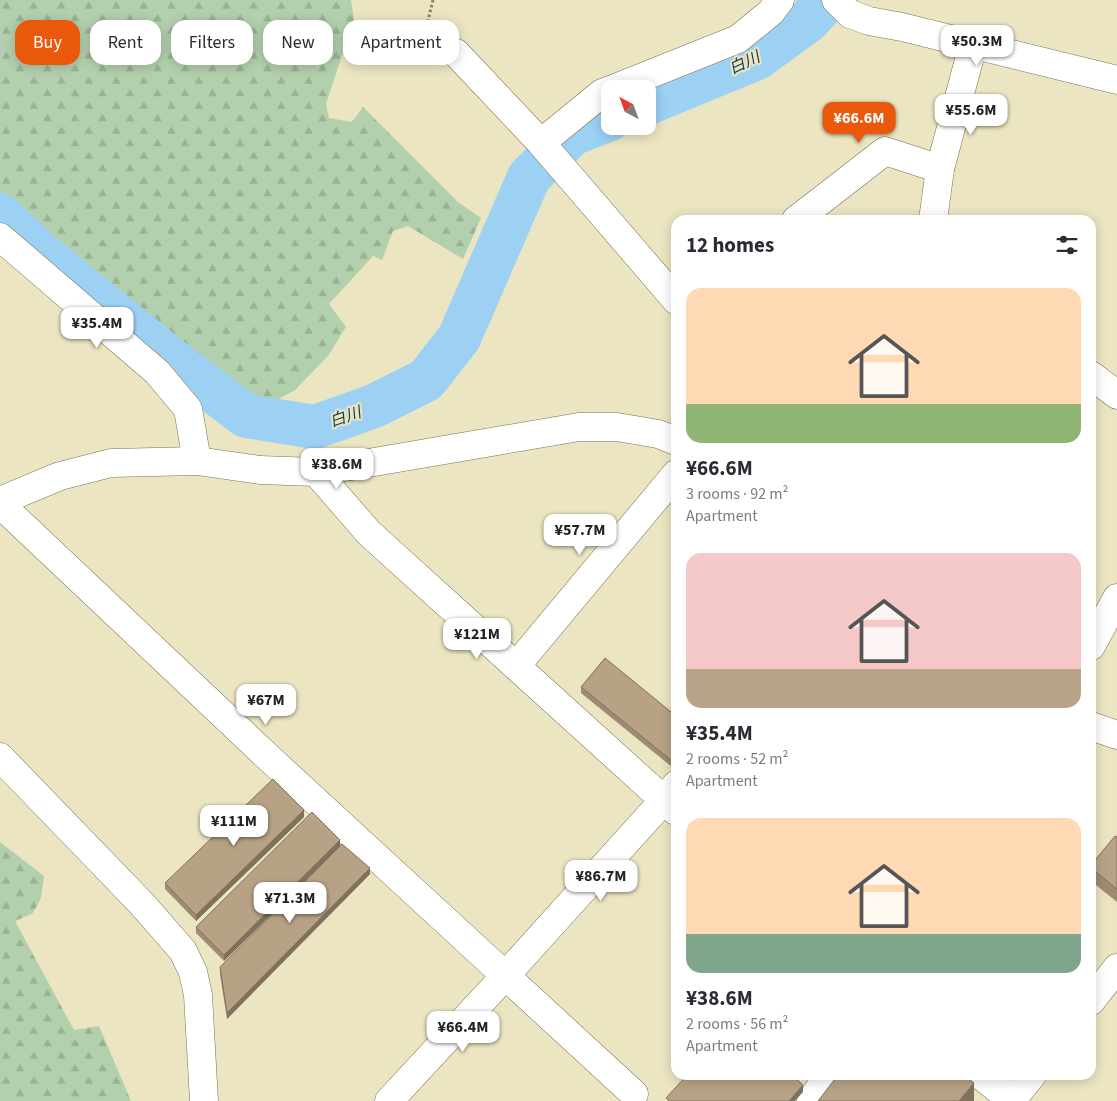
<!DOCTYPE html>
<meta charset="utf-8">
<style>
:root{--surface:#fff;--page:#f2f2f3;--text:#2b2b33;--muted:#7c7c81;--accent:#ea580c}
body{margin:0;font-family:"Source Sans 3","Noto Sans JP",sans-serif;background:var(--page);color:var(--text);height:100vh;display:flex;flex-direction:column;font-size:19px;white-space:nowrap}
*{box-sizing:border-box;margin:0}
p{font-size:16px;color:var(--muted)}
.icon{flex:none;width:28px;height:28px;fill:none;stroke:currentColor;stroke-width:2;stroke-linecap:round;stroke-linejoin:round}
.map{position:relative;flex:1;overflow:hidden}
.drawer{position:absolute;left:671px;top:215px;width:425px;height:865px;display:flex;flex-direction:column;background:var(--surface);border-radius:15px;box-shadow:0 2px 12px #0003}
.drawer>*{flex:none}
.banner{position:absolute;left:15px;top:20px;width:475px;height:45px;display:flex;gap:10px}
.needle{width:32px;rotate:319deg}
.buttons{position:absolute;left:601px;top:80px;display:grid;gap:10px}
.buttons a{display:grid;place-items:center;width:55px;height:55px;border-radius:10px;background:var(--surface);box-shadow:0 2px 12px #0003;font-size:25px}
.price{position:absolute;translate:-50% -42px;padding:0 11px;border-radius:10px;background:#fff;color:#222;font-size:16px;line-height:32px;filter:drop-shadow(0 1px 2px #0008)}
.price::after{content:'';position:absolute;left:50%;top:30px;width:15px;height:11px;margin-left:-8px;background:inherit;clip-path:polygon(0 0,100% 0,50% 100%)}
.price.current{background:var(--accent);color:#fff}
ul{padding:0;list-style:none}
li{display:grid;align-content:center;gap:10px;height:265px;padding:0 15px}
li span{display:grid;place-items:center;height:155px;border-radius:15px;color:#555}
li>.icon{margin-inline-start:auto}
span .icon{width:90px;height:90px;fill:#fffc;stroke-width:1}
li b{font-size:21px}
h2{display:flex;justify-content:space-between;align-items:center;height:60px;padding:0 15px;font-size:21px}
.pill{padding:0 18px;border-radius:15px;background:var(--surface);box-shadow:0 2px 12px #0003;font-size:18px;line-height:45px}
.pill.current{background:var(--accent);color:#fff}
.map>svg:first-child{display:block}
.forest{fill:url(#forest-firs)}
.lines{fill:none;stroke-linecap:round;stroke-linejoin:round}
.river{stroke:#9dd1f4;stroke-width:44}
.minor-casing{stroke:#777251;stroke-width:29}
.tertiary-casing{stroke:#777251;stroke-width:29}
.path{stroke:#878269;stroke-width:3;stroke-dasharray:2.5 2.5;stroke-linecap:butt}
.minor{stroke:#fff;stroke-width:28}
.tertiary{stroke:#fff;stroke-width:28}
.wall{fill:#9d8b72}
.shaded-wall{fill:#80715d}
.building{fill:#b7a285;stroke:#80715d}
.labels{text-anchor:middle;stroke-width:4;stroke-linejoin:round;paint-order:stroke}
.water-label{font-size:16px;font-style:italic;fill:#113a52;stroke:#ebe5c1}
</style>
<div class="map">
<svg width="1117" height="1101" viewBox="0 0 1117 1101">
<defs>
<pattern id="forest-firs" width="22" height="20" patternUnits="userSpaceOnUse" patternTransform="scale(1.25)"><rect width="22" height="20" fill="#b3d0ae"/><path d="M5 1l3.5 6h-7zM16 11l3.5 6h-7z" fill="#99b294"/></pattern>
</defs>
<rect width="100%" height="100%" fill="#ebe5c1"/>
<g class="forest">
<polygon points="0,0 351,0 354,19 326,104 329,118 352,122 363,107 458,202 481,218 463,259 408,226 393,231 382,260 373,256 329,304 346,327 328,356 295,390 273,402 253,403 237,395 155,335 46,250 0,208"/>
<polygon points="0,842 44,876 41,898 33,913 15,921 74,1030 99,1026 131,1101 0,1101"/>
</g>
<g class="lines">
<g class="river">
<polyline points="648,103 757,58 808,21 827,0"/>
<polyline points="0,215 39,252 168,357 246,416 315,427 374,406 426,380 459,338 529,177 572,134 610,119"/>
</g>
<defs>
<g id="minor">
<polyline points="836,0 850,14 869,21 902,27 1117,80"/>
<polyline points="456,53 541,143 676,300"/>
<polyline points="613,89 738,39 771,12 780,0"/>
<polyline points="541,143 602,93 610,90"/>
<polyline points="796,220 885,151 940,169"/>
<polyline points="933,220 940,169 973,45"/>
<polyline points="0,237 157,372 188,409 197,461"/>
<polyline points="1091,375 1117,395"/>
<polyline points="316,472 369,533 676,811"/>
<polyline points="0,504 270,759 634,1094"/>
<polyline points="1091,646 1117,598"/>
<polyline points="516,666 676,474"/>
<polyline points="0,757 142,904 183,951 193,972 198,995 204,1101"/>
<polyline points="1091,1001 1117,968"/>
<polyline points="980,1075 1013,1101"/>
<polyline points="1012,1100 1032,1075"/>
<polyline points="389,1101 505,976 664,800 676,785"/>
<polyline points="811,1101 829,1075"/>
</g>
<g id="tertiary">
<polyline points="0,501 60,476 111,463 197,461 260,470 316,472 579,427 617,427 658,434 676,441"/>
<polyline points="1091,726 1117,735"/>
</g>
</defs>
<use href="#minor" class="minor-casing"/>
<use href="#tertiary" class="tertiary-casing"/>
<polyline class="path" points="433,0 425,33 438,35"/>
<use href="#minor" class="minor"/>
<use href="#tertiary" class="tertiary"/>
</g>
<g class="wall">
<polygon points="581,687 676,716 672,767 581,693"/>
<polygon points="304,817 196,921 165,889 165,883"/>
<polygon points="1117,837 1117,902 1091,881 1091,865"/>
<polygon points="340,846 370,874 227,1019 220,974 220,967 316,871 224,961 196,933 196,927"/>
</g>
<g class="shaded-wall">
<polygon points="676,756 676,762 672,767 672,761"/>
<polygon points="304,810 304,817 196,921 196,915"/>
<polygon points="340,840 340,847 224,961 224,955"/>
<polygon points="370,868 370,874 227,1019 227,1013"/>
<polygon points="974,1083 974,1101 959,1101"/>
<polygon points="803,1085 803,1092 795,1101 789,1101"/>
</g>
<g class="building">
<polygon points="605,658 676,716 676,756 672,761 581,687"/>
<polygon points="273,779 304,810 196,915 165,883"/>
<polygon points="312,812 340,840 224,955 196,927"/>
<polygon points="1115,836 1117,837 1117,889 1091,868 1091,865"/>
<polygon points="342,844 370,868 227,1013 220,967"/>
<polygon points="687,1075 792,1075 803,1085 789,1101 669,1101 666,1098"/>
<polygon points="838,1075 964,1075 974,1083 959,1101 818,1101"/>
</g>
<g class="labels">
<g class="water-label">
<text transform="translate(744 62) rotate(-25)" y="6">白川</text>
<text transform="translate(345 416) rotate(-19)" y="6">白川</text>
</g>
</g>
</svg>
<div class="buttons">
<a><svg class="needle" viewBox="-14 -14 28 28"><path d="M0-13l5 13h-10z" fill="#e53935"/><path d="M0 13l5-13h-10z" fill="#7c7c81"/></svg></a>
</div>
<b class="price" style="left:977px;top:67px">¥50.3M</b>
<b class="price" style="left:971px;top:136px">¥55.6M</b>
<b class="price current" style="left:859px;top:144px">¥66.6M</b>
<b class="price" style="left:97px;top:349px">¥35.4M</b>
<b class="price" style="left:337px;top:490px">¥38.6M</b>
<b class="price" style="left:580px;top:556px">¥57.7M</b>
<b class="price" style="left:477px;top:660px">¥121M</b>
<b class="price" style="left:266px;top:726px">¥67M</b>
<b class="price" style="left:234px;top:847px">¥111M</b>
<b class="price" style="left:601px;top:902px">¥86.7M</b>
<b class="price" style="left:290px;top:924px">¥71.3M</b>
<b class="price" style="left:463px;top:1053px">¥66.4M</b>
<div class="banner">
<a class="pill current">Buy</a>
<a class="pill">Rent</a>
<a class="pill">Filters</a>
<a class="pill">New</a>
<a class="pill">Apartment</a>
</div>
<section class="drawer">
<h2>12 homes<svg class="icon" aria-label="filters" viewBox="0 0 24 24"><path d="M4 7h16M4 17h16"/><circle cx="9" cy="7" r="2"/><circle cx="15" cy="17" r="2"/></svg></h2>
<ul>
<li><span style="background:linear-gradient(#ffd9b3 75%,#8fb573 0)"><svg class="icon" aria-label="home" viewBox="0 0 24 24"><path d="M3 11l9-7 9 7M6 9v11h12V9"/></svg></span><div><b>¥66.6M</b><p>3 rooms · 92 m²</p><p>Apartment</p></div></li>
<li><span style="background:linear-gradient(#f6c9c9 75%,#b9a48a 0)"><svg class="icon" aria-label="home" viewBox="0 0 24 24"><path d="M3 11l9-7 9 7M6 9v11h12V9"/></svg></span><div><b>¥35.4M</b><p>2 rooms · 52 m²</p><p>Apartment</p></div></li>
<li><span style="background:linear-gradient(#ffd9b3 75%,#7fa58c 0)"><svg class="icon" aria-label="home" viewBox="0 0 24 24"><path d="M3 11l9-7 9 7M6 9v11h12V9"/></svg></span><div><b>¥38.6M</b><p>2 rooms · 56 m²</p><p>Apartment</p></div></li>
</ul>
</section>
</div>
